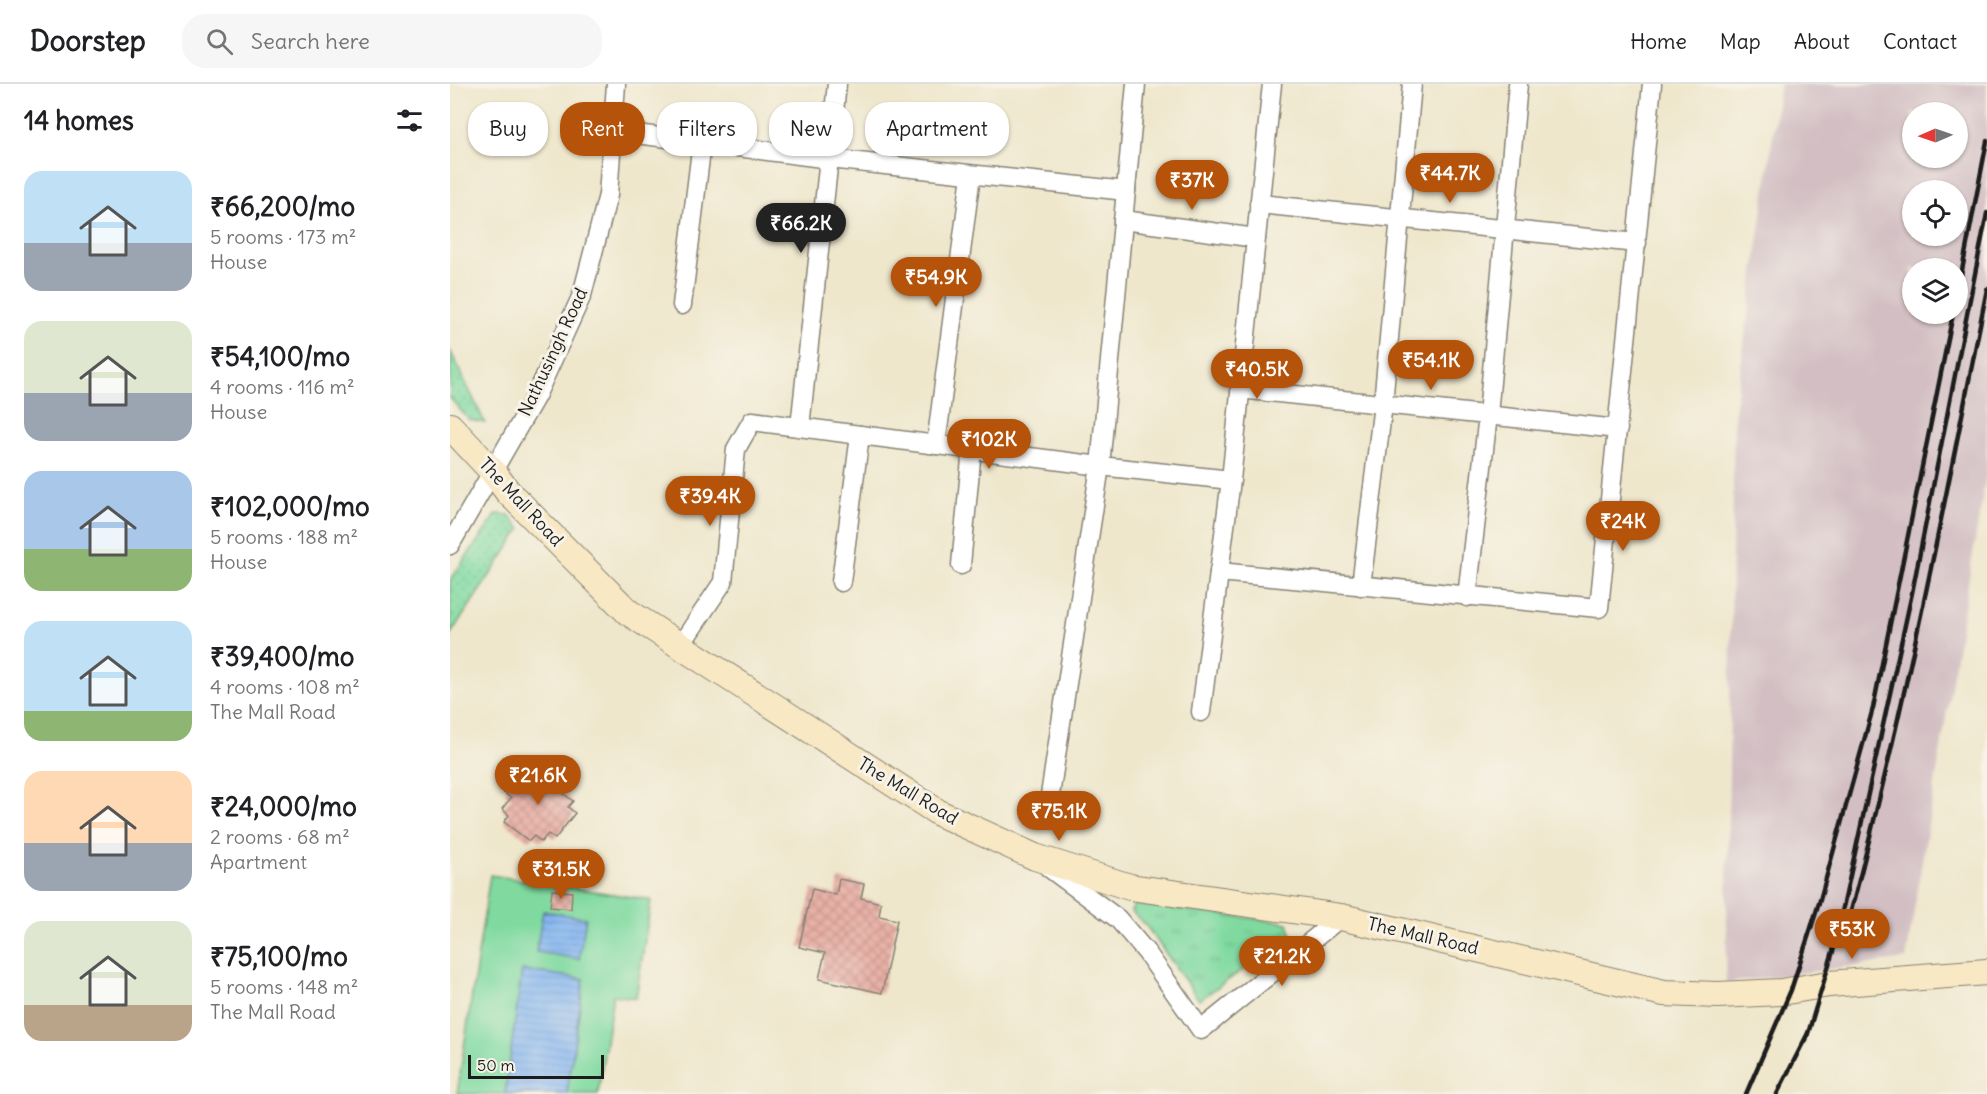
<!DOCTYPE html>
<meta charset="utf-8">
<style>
:root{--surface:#fff;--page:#f6f6f6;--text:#202124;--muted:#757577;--line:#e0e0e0;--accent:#b45309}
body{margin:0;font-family:Delius,sans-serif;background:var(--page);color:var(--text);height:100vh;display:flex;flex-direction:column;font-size:22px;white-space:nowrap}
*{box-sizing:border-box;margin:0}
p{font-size:20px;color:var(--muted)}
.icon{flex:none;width:33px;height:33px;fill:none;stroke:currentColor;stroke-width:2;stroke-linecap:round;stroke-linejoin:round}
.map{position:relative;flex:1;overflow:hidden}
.panel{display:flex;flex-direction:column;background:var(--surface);width:450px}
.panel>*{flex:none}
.guide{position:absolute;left:18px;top:18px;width:570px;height:54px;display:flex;gap:12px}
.needle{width:39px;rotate:268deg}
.controls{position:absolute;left:1452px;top:18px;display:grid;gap:12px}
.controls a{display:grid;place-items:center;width:66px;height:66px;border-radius:50%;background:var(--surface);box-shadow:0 2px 4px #0004;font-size:30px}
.scale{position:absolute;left:18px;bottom:15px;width:136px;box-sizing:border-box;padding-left:6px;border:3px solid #1c1c1c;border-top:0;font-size:16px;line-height:21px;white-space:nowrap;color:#1c1c1c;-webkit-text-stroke:4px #f7f3e8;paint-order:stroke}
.price{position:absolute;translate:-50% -51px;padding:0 14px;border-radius:21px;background:var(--accent);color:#fff;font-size:20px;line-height:39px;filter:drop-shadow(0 2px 3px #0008)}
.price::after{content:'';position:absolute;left:50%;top:36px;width:18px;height:14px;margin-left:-9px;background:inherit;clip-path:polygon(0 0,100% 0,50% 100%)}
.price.on{background:#222;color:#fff}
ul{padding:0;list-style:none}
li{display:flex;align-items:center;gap:18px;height:150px;padding:0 24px}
li span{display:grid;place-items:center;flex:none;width:168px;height:120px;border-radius:18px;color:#555}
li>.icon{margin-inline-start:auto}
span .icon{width:72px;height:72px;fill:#fffc;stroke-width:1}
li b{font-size:26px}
h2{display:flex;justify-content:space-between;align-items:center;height:72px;padding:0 24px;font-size:26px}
.pill{padding:0 21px;border-radius:24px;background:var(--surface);box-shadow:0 2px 4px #0004;font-size:21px;line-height:54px}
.pill.on{background:var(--accent);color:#fff}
header{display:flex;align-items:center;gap:36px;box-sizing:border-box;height:84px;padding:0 30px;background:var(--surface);border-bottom:2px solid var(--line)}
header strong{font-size:28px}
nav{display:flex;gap:33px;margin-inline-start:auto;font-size:21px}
.search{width:420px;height:54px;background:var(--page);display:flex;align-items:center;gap:15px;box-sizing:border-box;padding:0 21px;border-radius:24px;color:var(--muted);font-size:22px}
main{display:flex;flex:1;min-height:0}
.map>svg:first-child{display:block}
.railway{fill:#d2bec3;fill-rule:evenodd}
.grass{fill:url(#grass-tufts);stroke:#4e7b5e;stroke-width:1.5}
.park{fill:url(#park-dots);stroke:#4e7b5e;stroke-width:1.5}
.pitch{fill:#80daa0;stroke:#4e7b5e;stroke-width:1.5}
.water{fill:url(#water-rules);stroke:#506886;stroke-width:1.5}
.building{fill:url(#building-cross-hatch)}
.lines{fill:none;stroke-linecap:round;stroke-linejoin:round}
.street-casing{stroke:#868274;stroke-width:21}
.secondary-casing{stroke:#868274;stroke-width:28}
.street{stroke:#fff;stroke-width:18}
.secondary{stroke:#f8e8c3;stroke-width:26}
.rail{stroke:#1c1c1c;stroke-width:4.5}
.labels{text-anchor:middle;stroke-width:6;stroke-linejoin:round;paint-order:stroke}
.street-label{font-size:18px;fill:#1c1c1c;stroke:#f7f3e8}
</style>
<header>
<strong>Doorstep</strong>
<div class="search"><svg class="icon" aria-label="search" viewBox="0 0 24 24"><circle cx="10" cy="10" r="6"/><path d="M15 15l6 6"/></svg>Search here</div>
<nav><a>Home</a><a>Map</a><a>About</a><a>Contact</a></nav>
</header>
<main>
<section class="panel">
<h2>14 homes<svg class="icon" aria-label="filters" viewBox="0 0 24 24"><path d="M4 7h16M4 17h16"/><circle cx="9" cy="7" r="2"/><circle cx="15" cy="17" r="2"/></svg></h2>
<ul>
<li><span style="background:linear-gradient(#bfe0f5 60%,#9aa5b1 0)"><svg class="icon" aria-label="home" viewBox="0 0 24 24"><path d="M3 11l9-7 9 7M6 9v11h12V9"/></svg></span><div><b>₹66,200/mo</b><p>5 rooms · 173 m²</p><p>House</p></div></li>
<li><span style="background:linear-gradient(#dfe7d0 60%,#9aa5b1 0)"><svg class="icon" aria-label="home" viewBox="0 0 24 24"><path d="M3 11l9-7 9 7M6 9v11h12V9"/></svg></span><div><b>₹54,100/mo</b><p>4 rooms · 116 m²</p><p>House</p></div></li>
<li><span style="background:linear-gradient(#a9c7e8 65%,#8fb573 0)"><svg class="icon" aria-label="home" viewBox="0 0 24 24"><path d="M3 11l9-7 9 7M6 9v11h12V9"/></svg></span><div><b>₹102,000/mo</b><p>5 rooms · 188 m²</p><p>House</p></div></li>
<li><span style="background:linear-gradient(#bfe0f5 75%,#8fb573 0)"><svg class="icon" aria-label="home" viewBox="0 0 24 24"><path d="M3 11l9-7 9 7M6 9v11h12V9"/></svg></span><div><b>₹39,400/mo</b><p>4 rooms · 108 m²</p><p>The Mall Road</p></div></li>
<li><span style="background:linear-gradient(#ffd9b3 60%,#9aa5b1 0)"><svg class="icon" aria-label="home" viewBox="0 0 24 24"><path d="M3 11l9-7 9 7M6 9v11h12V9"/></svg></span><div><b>₹24,000/mo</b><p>2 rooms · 68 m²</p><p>Apartment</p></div></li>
<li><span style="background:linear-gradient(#dfe7d0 70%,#b9a48a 0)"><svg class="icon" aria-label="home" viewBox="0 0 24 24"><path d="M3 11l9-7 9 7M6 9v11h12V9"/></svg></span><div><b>₹75,100/mo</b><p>5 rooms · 148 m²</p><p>The Mall Road</p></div></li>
</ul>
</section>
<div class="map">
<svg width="1537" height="1010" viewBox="0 0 1537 1010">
<defs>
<pattern id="grass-tufts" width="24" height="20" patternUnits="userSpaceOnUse" patternTransform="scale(1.5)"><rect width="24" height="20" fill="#80daa0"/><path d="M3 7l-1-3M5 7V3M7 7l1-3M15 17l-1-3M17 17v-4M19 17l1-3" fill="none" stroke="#6eba89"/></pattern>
<pattern id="park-dots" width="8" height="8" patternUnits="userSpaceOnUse" patternTransform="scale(1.5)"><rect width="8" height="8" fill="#80daa0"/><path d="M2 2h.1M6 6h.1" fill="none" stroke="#6eba89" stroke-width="1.8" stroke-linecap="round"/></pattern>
<pattern id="water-rules" width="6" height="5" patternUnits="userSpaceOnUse" patternTransform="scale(1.5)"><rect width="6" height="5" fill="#84b5f0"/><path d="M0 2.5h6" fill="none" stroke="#719bcd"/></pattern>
<pattern id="building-cross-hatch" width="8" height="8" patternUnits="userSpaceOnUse" patternTransform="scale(1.5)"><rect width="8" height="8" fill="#e8b0a6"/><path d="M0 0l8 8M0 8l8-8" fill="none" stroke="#c6978e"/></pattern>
</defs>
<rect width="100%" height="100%" fill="#f7f3e8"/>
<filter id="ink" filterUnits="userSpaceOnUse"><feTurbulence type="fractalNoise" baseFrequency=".0167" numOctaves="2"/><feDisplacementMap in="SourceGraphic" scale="12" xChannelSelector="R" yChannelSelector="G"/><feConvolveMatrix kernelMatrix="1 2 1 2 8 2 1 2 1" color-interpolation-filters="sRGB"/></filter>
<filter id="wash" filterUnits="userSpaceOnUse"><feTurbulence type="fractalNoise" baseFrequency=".008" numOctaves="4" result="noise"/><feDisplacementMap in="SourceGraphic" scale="24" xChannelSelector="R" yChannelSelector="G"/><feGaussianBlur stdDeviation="1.35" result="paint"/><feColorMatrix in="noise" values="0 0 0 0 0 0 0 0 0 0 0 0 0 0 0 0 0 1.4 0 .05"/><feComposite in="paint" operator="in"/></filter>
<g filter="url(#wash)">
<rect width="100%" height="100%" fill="#efe7cc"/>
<path class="railway" d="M1330 0H1537V385L1456 875 1276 899 1284 334ZM1462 28H1508V74H1462ZM1462 106H1508V152H1462ZM1462 184H1508V230H1462Z"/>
<polygon class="grass" points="686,820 838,839 842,852 749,916 697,843 681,827"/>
<g class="park">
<polygon points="0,266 35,339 19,336 0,314"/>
<polygon points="47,430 59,431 71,445 0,551 0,496"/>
</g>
<polygon class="pitch" points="40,791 201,816 186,914 163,911 148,1010 7,1010"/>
<g class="water">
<polygon points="93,827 136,834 129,875 86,868"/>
<polygon points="72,886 134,895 117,1010 55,1010"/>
</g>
<g id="blocks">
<g class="building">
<polygon points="83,687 93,695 98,688 119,704 114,710 123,717 118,723 125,729 105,755 98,750 91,758 84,752 79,757 54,738 59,731 52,725 61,714 54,709 70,689 77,695"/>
<polygon points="389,795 414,800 411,814 431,819 429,832 447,836 432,909 369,895 375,869 349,863 362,805 386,811"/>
<polygon points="102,806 122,808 121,825 100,823"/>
</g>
</g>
</g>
<g filter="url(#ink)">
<use href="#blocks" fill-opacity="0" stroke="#868274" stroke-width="1.5"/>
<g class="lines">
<defs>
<g id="street">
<polyline points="163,47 380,75 676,107"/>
<polyline points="809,120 1187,159"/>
<polyline points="673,136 806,154"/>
<polyline points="232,221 252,58"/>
<polyline points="790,305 1168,345"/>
<polyline points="350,343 387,0"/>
<polyline points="486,361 521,91"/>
<polyline points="0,461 86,312 132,211 158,111 166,0"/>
<polyline points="511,481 522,365"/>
<polyline points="769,488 1149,524 1202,0"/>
<polyline points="391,498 410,351"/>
<polyline points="911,502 933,320 962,0"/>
<polyline points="1017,513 1038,331 1068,0"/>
<polyline points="230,562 273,498 286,365 302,337 650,382 781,396"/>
<polyline points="751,628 781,396 822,0"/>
<polyline points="599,718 650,382 686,0"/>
<polyline points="598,783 668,835 697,869 751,946 891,833"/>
</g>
<polyline id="secondary" points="0,342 43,388 58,408 178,528 489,729 585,773 680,803 891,833 1214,909 1268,911 1331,908 1379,900 1537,888"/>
</defs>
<use href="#street" class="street-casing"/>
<use href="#secondary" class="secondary-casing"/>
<use href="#street" class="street"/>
<use href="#secondary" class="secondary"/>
<g class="rail">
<polyline points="1508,207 1537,57"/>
<path d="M1401 827C1455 622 1496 414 1537 205"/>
<polyline points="1356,956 1384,864 1396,810 1462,509 1537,129"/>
<polyline points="1296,1010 1341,906 1370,816 1423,624 1503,230"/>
<polyline points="1327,1010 1358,949"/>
</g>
</g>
</g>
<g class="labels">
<g class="street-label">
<text transform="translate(103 268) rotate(-65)" y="6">Nathusingh Road</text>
<text transform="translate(71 418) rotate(47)" y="6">The Mall Road</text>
<text transform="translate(458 707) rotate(31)" y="6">The Mall Road</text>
<text transform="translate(973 852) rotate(13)" y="6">The Mall Road</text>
</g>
</g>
</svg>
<div class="controls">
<a><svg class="needle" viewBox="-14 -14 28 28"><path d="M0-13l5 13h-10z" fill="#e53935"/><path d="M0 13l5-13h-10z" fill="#757577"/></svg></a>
<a><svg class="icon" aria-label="locate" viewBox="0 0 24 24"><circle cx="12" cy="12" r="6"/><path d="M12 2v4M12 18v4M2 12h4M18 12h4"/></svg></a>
<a><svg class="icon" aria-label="layers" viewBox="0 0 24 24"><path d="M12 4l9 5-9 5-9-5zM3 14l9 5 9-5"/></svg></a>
</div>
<div class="scale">50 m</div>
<b class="price" style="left:1000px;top:120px">₹44.7K</b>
<b class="price" style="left:742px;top:127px">₹37K</b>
<b class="price on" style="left:351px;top:170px">₹66.2K</b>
<b class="price" style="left:486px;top:224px">₹54.9K</b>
<b class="price" style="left:981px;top:307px">₹54.1K</b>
<b class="price" style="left:807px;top:316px">₹40.5K</b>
<b class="price" style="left:539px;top:386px">₹102K</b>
<b class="price" style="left:260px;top:443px">₹39.4K</b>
<b class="price" style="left:1173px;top:468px">₹24K</b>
<b class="price" style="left:88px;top:722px">₹21.6K</b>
<b class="price" style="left:609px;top:758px">₹75.1K</b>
<b class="price" style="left:111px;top:816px">₹31.5K</b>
<b class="price" style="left:1402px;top:876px">₹53K</b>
<b class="price" style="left:832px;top:903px">₹21.2K</b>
<div class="guide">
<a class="pill">Buy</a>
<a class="pill on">Rent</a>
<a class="pill">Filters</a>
<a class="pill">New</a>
<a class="pill">Apartment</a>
</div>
</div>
</main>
